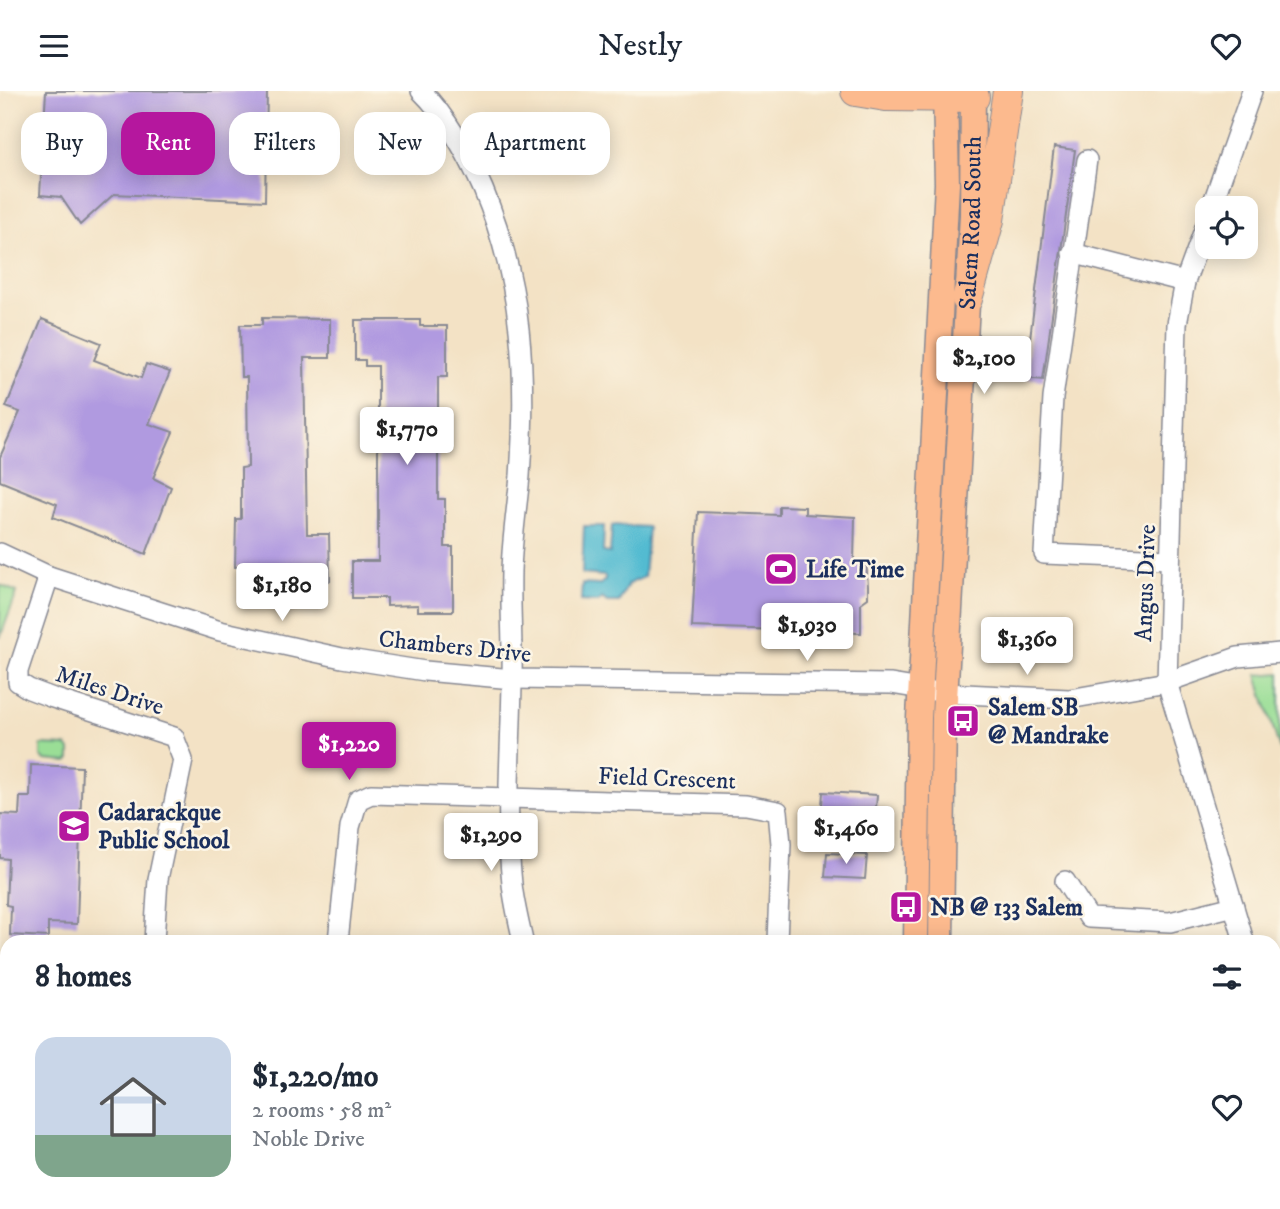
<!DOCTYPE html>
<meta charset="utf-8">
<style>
:root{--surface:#fff;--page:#f2f2f3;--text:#1f2937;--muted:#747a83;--line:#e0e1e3;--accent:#b5179e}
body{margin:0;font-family:"IM FELL DW Pica",serif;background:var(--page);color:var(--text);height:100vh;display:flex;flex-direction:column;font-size:26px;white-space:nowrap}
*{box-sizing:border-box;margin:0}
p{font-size:23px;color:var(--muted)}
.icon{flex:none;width:38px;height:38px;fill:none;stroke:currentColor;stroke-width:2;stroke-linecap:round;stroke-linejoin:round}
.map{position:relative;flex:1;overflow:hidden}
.sheet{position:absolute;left:0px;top:844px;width:1281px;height:275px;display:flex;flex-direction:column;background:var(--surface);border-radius:21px 21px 0 0;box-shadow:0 4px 18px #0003}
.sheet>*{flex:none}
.guide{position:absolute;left:21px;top:21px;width:700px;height:63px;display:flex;gap:14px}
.fabs{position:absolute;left:1195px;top:105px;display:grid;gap:14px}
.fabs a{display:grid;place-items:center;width:63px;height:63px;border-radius:14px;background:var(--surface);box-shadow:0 4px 18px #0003;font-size:35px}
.price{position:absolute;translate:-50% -60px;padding:0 16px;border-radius:7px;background:#fff;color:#222;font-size:23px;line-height:46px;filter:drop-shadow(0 2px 4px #0008)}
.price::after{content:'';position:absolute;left:50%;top:42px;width:21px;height:16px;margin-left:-10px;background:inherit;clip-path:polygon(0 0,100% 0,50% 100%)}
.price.current{background:var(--accent);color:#fff}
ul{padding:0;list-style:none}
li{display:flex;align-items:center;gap:21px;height:175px;padding:0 35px}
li+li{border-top:2px solid var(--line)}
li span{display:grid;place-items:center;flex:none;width:196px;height:140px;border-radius:21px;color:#555}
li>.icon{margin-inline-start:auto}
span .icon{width:84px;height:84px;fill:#fffc;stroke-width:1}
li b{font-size:30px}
h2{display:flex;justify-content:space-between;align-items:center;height:84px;padding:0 35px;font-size:30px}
.tag{padding:0 24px;border-radius:21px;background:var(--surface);box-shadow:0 4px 18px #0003;font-size:24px;line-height:63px}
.tag.current{background:var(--accent);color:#fff}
header{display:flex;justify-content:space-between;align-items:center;height:91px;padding:0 35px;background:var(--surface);font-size:32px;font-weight:600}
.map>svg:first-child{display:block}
.green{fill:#9ade96;stroke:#5a867a;stroke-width:2}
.forest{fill:#7bbd7f;stroke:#4b766e;stroke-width:2}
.water{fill:#53bbd1;stroke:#377598;stroke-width:2}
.building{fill:#b09ae0}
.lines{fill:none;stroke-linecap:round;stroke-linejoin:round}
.minor-casing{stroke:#878892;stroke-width:22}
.major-casing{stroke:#878892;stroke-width:27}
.highway-casing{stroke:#878892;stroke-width:32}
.minor{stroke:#fff;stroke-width:19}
.major{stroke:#fcba8e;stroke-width:24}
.highway{stroke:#fcba8e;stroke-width:30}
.labels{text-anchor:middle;stroke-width:5;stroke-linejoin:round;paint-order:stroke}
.street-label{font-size:24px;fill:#1b2f5e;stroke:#fcf5e5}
.poi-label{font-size:24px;font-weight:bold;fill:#1b2f5e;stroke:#fcf5e5;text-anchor:start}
</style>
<header><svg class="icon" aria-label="menu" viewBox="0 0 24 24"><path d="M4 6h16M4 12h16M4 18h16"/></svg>Nestly<svg class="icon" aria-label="heart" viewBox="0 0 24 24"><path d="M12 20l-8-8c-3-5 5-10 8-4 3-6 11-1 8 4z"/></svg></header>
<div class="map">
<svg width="1280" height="1118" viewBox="0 0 1280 1118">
<rect width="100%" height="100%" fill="#fcf5e5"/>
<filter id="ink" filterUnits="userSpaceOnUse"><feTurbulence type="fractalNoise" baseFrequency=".0143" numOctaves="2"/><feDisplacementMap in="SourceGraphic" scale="14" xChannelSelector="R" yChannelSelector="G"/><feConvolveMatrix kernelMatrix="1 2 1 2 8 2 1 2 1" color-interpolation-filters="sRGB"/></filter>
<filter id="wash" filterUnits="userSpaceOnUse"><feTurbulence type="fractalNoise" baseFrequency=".00686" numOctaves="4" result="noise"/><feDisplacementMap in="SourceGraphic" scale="28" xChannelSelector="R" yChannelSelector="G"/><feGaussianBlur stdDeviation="1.57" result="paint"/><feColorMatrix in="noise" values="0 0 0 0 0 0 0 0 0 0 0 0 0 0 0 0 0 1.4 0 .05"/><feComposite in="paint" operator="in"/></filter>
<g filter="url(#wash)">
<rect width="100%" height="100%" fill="#f3e2c5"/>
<g class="green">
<polygon points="0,494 17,501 0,547"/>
<polygon points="1280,582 1280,659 1257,584"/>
<polygon points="41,654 67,655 70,659 70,668 67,671 45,669 41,666"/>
</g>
<polygon class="forest" points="1276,937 1280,937 1280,1007 1274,1007 1274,939"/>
<polygon class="water" points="612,434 648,436 644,486 628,493 619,511 607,511 602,507 598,511 581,510 582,493 599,494 605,489 605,485 582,483 584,435 604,435 603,461 610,462"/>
<g id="blocks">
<g class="building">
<polygon points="46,0 267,0 265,110 114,103 80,134 61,106 40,104"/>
<polygon points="1054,56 1075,59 1043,289 1025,287"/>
<polygon points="262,227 330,228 330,267 304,267 307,443 329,443 330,490 301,490 300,483 265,483 265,476 235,476 236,428 241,428 241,377 248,376 247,286 241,286 240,234 262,234"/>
<polygon points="42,228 101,252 94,269 141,287 146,273 170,281 149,333 173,341 153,387 171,396 146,463 53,426 57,413 0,390 0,366 20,321 6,316"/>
<polygon points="355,229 420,229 420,235 447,235 447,286 438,286 438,408 445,408 445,456 453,456 453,520 418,520 418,514 387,515 387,507 352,507 352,470 378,470 378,275 365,275 365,269 355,269"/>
<polygon points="779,415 805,416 805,423 855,426 854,471 866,470 868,495 868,507 861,512 861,542 692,536 698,421 779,424"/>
<polygon points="31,674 82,676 77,833 48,832 48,846 10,844 11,815 6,814 8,768 0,767 0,723 19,724 20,706 30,706"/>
<polygon points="823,701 877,704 875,730 821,727"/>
<polygon points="827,762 867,764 865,788 825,786"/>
</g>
</g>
</g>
<g filter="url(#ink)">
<use href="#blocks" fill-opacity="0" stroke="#878892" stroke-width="2"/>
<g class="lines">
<defs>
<g id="minor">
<path d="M421 0C446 24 469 66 483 98 523 193 527 284 520 385 517 416 512 448 511 480 510 517 513 554 512 591 511 659 505 726 512 793 514 812 519 832 523 850"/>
<polyline points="1087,69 1053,307 1044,463 1170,468"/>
<polyline points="1211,117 1252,0"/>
<polyline points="1208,128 1185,191 1177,233 1167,591 1244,850"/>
<polyline points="1072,162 1185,191"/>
<polyline points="0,462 49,485 220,540 342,567 425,580 513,588 891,593 945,602 1069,608 1167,591 1238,566 1280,562"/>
<polyline points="49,485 18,580 18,591 29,598 53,607 174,646 183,669 158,788 154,850"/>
<polyline points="1065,790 1089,827 1170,831 1234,815"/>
<polyline points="338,850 350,736 358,709 371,703 746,714 778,720 781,753 777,850"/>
<polyline points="0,965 7,965"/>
<polyline points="1274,1068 1280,1068"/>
<polyline points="571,1118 571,1111"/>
<polyline points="769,1118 770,1111"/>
<polyline points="1092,1118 1093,1111"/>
<polyline points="1156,1118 1156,1111"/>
</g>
<g id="major">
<polyline points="916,850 919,627 947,93 945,0"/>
<path id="s1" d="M941 850 944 626 972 124 973 0"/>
<polyline points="910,1118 910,1111"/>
<polyline points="936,1118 936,1111"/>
</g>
<g id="highway">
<polyline points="856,0 886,5 974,6"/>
<polyline points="967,208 989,129 1008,0"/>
</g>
</defs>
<use href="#minor" class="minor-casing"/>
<use href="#major" class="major-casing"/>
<use href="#highway" class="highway-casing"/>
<use href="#minor" class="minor"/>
<use href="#major" class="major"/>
<use href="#highway" class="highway"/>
</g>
</g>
<defs>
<symbol id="stadium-square" viewBox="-11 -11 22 22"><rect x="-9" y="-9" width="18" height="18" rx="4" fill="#b5179e" stroke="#fcf5e5"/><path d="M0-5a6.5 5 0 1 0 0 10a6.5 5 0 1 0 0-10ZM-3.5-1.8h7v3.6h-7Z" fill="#fff"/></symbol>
<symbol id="bus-square" viewBox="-11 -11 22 22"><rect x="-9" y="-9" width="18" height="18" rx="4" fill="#b5179e" stroke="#fcf5e5"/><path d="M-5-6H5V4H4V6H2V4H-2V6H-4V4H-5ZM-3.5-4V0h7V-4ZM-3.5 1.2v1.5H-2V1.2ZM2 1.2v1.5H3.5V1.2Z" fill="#fff"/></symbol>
<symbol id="school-square" viewBox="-11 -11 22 22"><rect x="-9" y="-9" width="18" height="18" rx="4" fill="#b5179e" stroke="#fcf5e5"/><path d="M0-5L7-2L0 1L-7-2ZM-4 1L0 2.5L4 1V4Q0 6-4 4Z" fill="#fff"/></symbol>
</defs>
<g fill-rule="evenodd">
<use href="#stadium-square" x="762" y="459" width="38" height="38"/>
<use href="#bus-square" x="944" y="611" width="38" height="38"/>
<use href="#school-square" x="55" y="716" width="38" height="38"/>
<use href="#bus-square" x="887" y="797" width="38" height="38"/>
</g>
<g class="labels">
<g class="street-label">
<text dy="8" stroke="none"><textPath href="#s1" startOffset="719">Salem Road South</textPath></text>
<text transform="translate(1145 492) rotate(-88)" y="8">Angus Drive</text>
<text transform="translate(455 555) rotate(6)" y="8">Chambers Drive</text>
<text transform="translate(110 599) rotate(18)" y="8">Miles Drive</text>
<text transform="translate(667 687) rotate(2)" y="8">Field Crescent</text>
</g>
<g class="poi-label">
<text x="806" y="486">Life Time</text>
<text x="988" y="624">Salem SB<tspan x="988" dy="28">@ Mandrake</tspan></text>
<text x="98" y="729">Cadarackque<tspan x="98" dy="28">Public School</tspan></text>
<text x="930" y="824">NB @ 133 Salem</text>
</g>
</g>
</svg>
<div class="fabs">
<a><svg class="icon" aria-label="locate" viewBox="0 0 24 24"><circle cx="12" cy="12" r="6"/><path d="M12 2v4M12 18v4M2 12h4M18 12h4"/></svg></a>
</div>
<b class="price" style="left:984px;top:305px">$2,100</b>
<b class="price" style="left:407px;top:376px">$1,770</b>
<b class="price" style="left:282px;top:532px">$1,180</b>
<b class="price" style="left:807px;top:572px">$1,930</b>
<b class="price" style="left:1027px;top:586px">$1,360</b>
<b class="price current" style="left:349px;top:691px">$1,220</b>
<b class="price" style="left:846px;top:775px">$1,460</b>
<b class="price" style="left:491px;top:782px">$1,290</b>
<div class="guide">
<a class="tag">Buy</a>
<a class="tag current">Rent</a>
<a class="tag">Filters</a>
<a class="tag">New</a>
<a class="tag">Apartment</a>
</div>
<section class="sheet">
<h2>8 homes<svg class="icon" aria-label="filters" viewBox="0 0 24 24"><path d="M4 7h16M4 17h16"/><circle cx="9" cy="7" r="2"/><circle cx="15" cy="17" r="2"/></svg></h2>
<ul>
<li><span style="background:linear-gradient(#c9d6e8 70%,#7fa58c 0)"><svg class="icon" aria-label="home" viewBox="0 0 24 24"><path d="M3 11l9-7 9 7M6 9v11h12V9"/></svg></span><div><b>$1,220/mo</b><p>2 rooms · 58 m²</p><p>Noble Drive</p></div><svg class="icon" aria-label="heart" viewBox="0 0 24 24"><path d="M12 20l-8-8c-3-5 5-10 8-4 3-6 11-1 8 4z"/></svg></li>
</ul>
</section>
</div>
